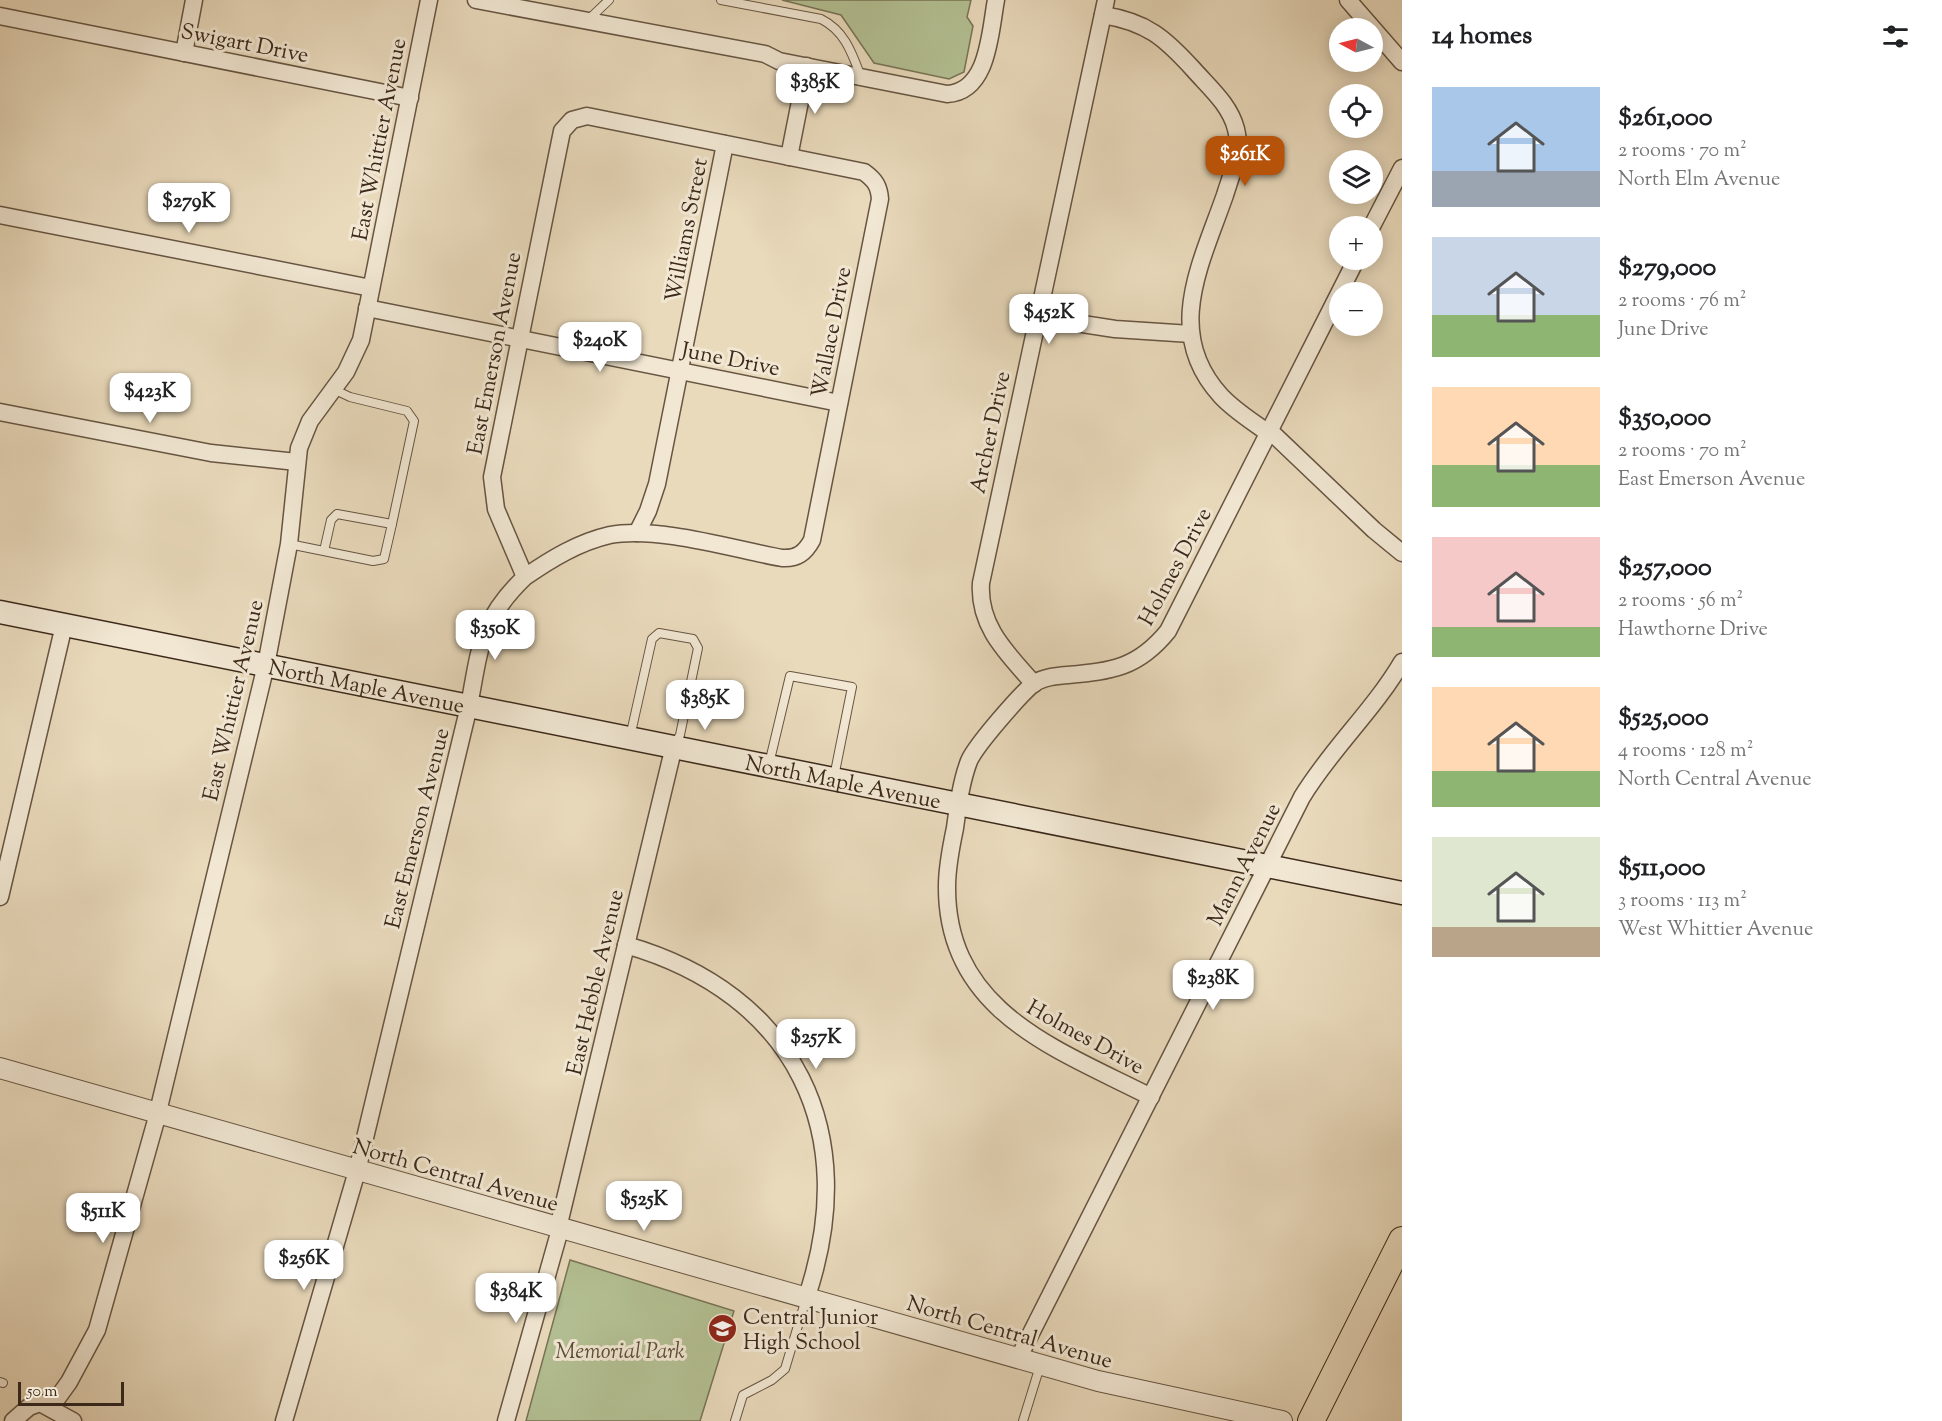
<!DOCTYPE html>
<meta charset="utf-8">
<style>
:root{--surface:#fff;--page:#f2f2f2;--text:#202124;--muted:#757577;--accent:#b45309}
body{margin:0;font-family:"Sorts Mill Goudy",serif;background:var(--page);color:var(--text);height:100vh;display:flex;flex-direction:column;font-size:22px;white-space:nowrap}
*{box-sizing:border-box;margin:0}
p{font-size:20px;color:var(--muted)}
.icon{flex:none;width:33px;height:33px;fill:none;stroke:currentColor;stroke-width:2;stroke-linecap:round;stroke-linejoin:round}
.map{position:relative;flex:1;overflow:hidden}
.drawer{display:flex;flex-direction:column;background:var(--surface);width:540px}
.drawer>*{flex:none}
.needle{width:39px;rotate:277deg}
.tools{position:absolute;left:1329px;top:18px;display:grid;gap:12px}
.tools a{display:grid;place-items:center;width:54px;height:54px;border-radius:50%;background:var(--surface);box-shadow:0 3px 15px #0003;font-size:30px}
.scale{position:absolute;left:18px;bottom:15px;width:106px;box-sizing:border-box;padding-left:6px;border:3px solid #3c291a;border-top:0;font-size:16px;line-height:21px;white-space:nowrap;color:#3c291a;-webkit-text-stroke:4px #f1e7d3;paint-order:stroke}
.price{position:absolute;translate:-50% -51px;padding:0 14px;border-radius:12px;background:#fff;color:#222;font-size:20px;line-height:39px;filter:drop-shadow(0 2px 3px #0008)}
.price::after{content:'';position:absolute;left:50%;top:36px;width:18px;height:14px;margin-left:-9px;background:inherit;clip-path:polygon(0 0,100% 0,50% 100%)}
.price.on{background:var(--accent);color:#fff}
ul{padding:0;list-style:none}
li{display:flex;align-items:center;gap:18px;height:150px;padding:0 30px}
li span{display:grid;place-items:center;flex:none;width:168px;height:120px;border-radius:0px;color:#555}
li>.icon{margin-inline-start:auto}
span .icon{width:72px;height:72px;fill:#fffc;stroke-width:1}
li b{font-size:26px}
h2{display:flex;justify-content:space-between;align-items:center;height:72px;padding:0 30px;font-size:26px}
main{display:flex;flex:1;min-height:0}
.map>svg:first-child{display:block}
.park{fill:#b3c093;stroke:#787456;stroke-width:1.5}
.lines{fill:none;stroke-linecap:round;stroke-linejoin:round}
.service-casing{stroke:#675542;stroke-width:10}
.minor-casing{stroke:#675542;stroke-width:19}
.tertiary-casing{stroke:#675542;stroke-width:22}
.secondary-casing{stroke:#3c291a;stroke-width:25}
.primary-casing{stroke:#3c291a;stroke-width:28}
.service{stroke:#f1e7d3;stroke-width:8}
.minor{stroke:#f1e7d3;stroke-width:16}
.tertiary{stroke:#f1e7d3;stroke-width:20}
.secondary{stroke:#f1e7d3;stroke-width:22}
.primary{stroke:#e9dabc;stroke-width:26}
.labels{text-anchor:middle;stroke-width:6;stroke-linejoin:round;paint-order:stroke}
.street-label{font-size:22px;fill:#3c291a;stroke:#f1e7d3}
.poi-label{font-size:22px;fill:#3c291a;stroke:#f1e7d3;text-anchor:start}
.park-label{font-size:22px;font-style:italic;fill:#5a4f38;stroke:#f1e7d3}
</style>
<main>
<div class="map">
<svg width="1402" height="1421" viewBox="0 0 1402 1421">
<rect width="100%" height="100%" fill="#e9dabc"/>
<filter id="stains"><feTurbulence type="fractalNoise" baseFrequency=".00333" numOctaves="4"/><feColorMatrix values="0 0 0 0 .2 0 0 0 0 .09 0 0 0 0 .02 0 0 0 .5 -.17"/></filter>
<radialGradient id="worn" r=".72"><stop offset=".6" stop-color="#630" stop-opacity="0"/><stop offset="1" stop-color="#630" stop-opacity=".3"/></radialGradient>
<g class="park">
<polygon points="782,0 971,0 967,17 973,26 964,72 949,79 874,63 841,15"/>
<polygon points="570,1260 734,1311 700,1421 526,1421"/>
</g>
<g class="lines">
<defs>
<g id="service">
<path d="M721 0 821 19C845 31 852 53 861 77"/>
<polyline points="588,20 609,0"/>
<polyline points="333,389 350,397 407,411 414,421 392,524"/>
<polyline points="289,544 373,561 384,559 392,524 337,514 331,520 324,551"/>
<polyline points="630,737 652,639 659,633 693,639 698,648 680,735 674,745"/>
<polyline points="769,764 790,676 852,687 834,777"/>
<polyline points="0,1382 3,1383"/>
<polyline points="735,1421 743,1395 772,1380 785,1369 806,1299"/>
<polyline points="1023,1421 1040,1366"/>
</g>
<g id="minor">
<path d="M476 0 765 54 779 61 947 94C989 92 990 31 996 0"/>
<polyline points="1348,0 1402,62"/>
<path d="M1103 15C1147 22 1165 38 1194 70 1210 88 1230 105 1236 129 1242 151 1231 175 1225 195 1201 264 1163 333 1221 396 1235 411 1252 421 1268 433"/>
<polyline points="0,16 410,98"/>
<polyline points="184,53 194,0"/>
<polyline points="789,157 807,66"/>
<polyline points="0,215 371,288"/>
<polyline points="1372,226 1402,168"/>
<polyline points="367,308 839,403"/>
<polyline points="1037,317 1115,329 1191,334"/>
<polyline points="0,412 211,453 297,462"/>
<polyline points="1269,430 1374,530 1402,553"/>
<polyline points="637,533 648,511 657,484 725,144"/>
<path d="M1034 684C1008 654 978 627 981 583L1106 0"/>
<polyline points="0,897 64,625"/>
<path d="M626 945C796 994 863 1133 806 1299"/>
<path d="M1151 1097C1057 1049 946 1012 947 886 947 867 951 847 955 828 958 806 961 782 969 761 976 745 1019 696 1033 684 1043 677 1056 676 1068 675 1112 671 1138 668 1168 631L1356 260"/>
<path d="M1018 1359 1302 797C1331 749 1373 711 1402 662"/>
<polyline points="51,1407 69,1382 97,1330 155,1124 266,665 289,544 299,448 310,421 346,372 361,340 429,0"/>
<polyline points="13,1421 29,1407 40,1403 73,1421"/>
<path d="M284 1421 357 1171 469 706C480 648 480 620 525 577L496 509 492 477 562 131 572 120 587 116 864 172C875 180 879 186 880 199L812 540C805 553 797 559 782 558 733 549 658 526 610 535 579 542 551 559 525 577"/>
<polyline points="506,1421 559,1233 558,1228 674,746"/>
</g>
<polyline id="tertiary" points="0,1068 1098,1381 1282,1421"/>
<g id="secondary">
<path id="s1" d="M0 612 1402 893"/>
</g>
<polyline id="primary" points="1311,1421 1402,1240"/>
</defs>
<use href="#service" class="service-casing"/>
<use href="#minor" class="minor-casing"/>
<use href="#tertiary" class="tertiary-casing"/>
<use href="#secondary" class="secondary-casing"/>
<use href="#primary" class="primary-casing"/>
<use href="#service" class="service"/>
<use href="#minor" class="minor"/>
<use href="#tertiary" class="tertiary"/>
<use href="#secondary" class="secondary"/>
<use href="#primary" class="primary"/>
</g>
<defs>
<symbol id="school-disc" viewBox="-11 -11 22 22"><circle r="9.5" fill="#8f2418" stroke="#f1e7d3"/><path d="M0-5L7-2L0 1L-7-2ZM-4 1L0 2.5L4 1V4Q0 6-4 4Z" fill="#fff"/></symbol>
</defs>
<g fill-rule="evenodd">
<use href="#school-disc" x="706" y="1312" width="33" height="33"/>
</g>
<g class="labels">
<g class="street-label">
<text transform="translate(245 42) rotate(11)" y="8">Swigart Drive</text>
<text transform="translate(378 139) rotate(-79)" y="8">East Whittier Avenue</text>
<text transform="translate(685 230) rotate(-79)" y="8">Williams Street</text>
<text transform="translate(830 332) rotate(-79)" y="8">Wallace Drive</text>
<text transform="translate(493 353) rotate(-79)" y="8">East Emerson Avenue</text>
<text transform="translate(731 358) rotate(11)" y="8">June Drive</text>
<text transform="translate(989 432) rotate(-78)" y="8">Archer Drive</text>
<text transform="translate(1174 566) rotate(-62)" y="8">Holmes Drive</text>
<text dy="8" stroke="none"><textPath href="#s1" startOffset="374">North Maple Avenue</textPath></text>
<text transform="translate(232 700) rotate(-77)" y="8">East Whittier Avenue</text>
<text dy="8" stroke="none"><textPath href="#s1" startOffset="860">North Maple Avenue</textPath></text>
<text transform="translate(416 828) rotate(-76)" y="8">East Emerson Avenue</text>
<text transform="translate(1243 864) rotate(-63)" y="8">Mann Avenue</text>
<text transform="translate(594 982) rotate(-77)" y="8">East Hebble Avenue</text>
<text transform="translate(1086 1036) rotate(29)" y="8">Holmes Drive</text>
<text transform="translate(456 1174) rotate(16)" y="8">North Central Avenue</text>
<text transform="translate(1010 1331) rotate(16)" y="8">North Central Avenue</text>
</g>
<g class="poi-label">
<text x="743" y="1324">Central Junior<tspan x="743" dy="25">High School</tspan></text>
</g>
<g class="park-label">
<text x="620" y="1358">Memorial Park</text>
</g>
</g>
<rect width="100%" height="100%" filter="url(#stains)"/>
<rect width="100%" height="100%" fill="url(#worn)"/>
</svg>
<div class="tools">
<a><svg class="needle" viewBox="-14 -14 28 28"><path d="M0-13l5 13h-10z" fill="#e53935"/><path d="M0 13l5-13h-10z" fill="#757577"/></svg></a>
<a><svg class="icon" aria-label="locate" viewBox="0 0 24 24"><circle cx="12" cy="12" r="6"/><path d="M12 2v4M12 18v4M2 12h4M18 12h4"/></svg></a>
<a><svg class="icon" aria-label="layers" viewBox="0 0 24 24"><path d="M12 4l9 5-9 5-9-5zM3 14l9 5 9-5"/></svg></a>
<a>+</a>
<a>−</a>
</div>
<div class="scale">50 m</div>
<b class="price" style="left:815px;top:115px">$385K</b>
<b class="price on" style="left:1245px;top:187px">$261K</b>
<b class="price" style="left:189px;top:234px">$279K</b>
<b class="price" style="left:1049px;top:345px">$452K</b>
<b class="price" style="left:600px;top:373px">$240K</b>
<b class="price" style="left:150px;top:424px">$423K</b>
<b class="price" style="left:495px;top:661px">$350K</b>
<b class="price" style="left:705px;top:731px">$385K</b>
<b class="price" style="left:1213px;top:1011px">$238K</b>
<b class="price" style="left:816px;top:1070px">$257K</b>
<b class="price" style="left:644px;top:1232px">$525K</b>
<b class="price" style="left:103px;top:1244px">$511K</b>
<b class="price" style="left:304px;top:1291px">$256K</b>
<b class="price" style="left:516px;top:1324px">$384K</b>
</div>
<section class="drawer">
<h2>14 homes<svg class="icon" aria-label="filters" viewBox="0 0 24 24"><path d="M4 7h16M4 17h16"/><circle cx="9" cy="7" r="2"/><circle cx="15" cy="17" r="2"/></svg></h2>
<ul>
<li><span style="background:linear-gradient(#a9c7e8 70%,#9aa5b1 0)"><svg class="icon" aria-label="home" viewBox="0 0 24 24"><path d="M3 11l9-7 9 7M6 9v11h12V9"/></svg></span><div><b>$261,000</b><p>2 rooms · 70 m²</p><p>North Elm Avenue</p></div></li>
<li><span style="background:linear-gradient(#c9d6e8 65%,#8fb573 0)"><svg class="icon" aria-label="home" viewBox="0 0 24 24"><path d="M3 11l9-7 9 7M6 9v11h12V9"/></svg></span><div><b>$279,000</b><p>2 rooms · 76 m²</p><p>June Drive</p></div></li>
<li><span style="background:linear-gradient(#ffd9b3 65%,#8fb573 0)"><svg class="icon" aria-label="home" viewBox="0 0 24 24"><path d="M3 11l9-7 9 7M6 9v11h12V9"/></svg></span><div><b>$350,000</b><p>2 rooms · 70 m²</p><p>East Emerson Avenue</p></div></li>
<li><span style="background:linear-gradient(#f6c9c9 75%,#8fb573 0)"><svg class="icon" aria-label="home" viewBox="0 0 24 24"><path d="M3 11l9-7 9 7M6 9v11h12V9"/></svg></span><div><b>$257,000</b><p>2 rooms · 56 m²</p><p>Hawthorne Drive</p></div></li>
<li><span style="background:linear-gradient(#ffd9b3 70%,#8fb573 0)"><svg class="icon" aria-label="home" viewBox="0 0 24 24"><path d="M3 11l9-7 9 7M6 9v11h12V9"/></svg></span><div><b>$525,000</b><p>4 rooms · 128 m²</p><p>North Central Avenue</p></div></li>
<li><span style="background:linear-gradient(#dfe7d0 75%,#b9a48a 0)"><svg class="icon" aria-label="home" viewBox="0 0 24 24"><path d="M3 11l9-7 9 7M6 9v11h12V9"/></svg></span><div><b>$511,000</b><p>3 rooms · 113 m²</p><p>West Whittier Avenue</p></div></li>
</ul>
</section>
</main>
